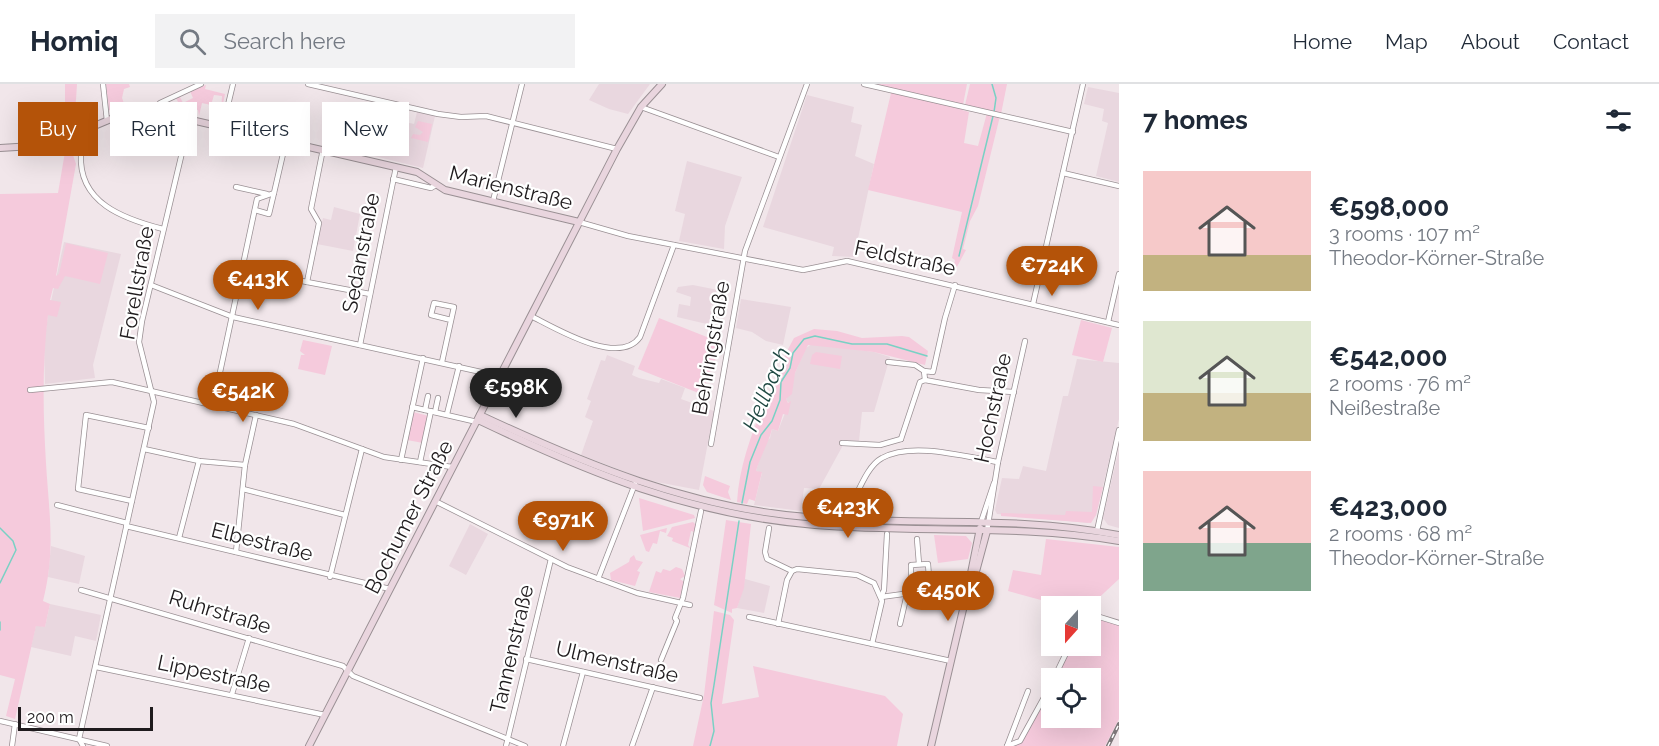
<!DOCTYPE html>
<meta charset="utf-8">
<style>
:root{--surface:#fff;--page:#f2f2f3;--text:#1f2937;--muted:#747a83;--line:#e0e1e3;--accent:#b45309}
body{margin:0;font-family:Raleway,sans-serif;background:var(--page);color:var(--text);height:100vh;display:flex;flex-direction:column;font-size:22px;white-space:nowrap}
*{box-sizing:border-box;margin:0}
p{font-size:20px;color:var(--muted)}
.icon{flex:none;width:33px;height:33px;fill:none;stroke:currentColor;stroke-width:2;stroke-linecap:round;stroke-linejoin:round}
.map{position:relative;flex:1;overflow:hidden}
.side{display:flex;flex-direction:column;background:var(--surface);width:540px}
.side>*{flex:none}
.banner{position:absolute;left:18px;top:18px;width:570px;height:54px;display:flex;gap:12px}
.needle{width:39px;rotate:201deg}
.tools{position:absolute;left:1041px;top:512px;display:grid;gap:12px}
.tools a{display:grid;place-items:center;width:60px;height:60px;border-radius:0px;background:var(--surface);box-shadow:0 6px 24px #0002;font-size:30px}
.scale{position:absolute;left:18px;bottom:15px;width:135px;box-sizing:border-box;padding-left:6px;border:3px solid #1f1b1d;border-top:0;font-size:16px;line-height:21px;white-space:nowrap;color:#1f1b1d;-webkit-text-stroke:4px #fff;paint-order:stroke}
.price{position:absolute;translate:-50% -51px;padding:0 14px;border-radius:21px;background:var(--accent);color:#fff;font-size:20px;line-height:39px;filter:drop-shadow(0 2px 3px #0008)}
.price::after{content:'';position:absolute;left:50%;top:36px;width:18px;height:14px;margin-left:-9px;background:inherit;clip-path:polygon(0 0,100% 0,50% 100%)}
.price.selected{background:#222;color:#fff}
ul{padding:0;list-style:none}
li{display:flex;align-items:center;gap:18px;height:150px;padding:0 24px}
li span{display:grid;place-items:center;flex:none;width:168px;height:120px;border-radius:0px;color:#555}
li>.icon{margin-inline-start:auto}
span .icon{width:72px;height:72px;fill:#fffc;stroke-width:1}
li b{font-size:26px}
h2{display:flex;justify-content:space-between;align-items:center;height:72px;padding:0 24px;font-size:26px}
.chip{padding:0 21px;border-radius:0px;background:var(--surface);box-shadow:0 6px 24px #0002;font-size:21px;line-height:54px}
.chip.selected{background:var(--accent);color:#fff}
header{display:flex;align-items:center;gap:36px;box-sizing:border-box;height:84px;padding:0 30px;background:var(--surface);border-bottom:2px solid var(--line)}
header strong{font-size:28px}
nav{display:flex;gap:33px;margin-inline-start:auto;font-size:21px}
.search{width:420px;height:54px;background:var(--page);display:flex;align-items:center;gap:15px;box-sizing:border-box;padding:0 21px;border-radius:0px;color:var(--muted);font-size:22px}
main{display:flex;flex:1;min-height:0}
.map>svg:first-child{display:block}
.built{fill:#e9d7df}
.green{fill:#f5cadc}
.lines{fill:none;stroke-linecap:round;stroke-linejoin:round}
.stream{stroke:#79d1c4;stroke-width:1.5}
.street-casing{stroke:#9a9094;stroke-width:6}
.secondary-casing{stroke:#9a9094;stroke-width:8}
.street{stroke:#fff;stroke-width:4.5}
.secondary{stroke:#e9d5de;stroke-width:6}
.rail-casing{stroke:#7e777a;stroke-width:4}
.rail{stroke:#fff;stroke-width:1.5;stroke-dasharray:4.5;stroke-linecap:butt}
.labels{text-anchor:middle;stroke-width:4.5;stroke-linejoin:round;paint-order:stroke}
.street-label{font-size:21px;fill:#1f1b1d;stroke:#fff}
.water-label{font-size:22px;font-style:italic;fill:#204943;stroke:#fff}
</style>
<header>
<strong>Homiq</strong>
<div class="search"><svg class="icon" aria-label="search" viewBox="0 0 24 24"><circle cx="10" cy="10" r="6"/><path d="M15 15l6 6"/></svg>Search here</div>
<nav><a>Home</a><a>Map</a><a>About</a><a>Contact</a></nav>
</header>
<main>
<div class="map">
<svg width="1119" height="662" viewBox="0 0 1119 662">
<rect width="100%" height="100%" fill="#f1e6ea"/>
<g class="built">
<polygon points="599,0 650,0 628,30 609,25 589,16"/>
<polygon points="1088,3 1119,9 1119,98 1096,92 1108,39 1102,37 1104,25 1084,20"/>
<polygon points="807,11 854,23 851,38 862,41 855,72 874,80 854,173 832,172 834,163 763,143"/>
<polygon points="352,26 414,40 417,28 435,32 423,84 345,65"/>
<polygon points="143,31 182,40 177,61 138,52"/>
<polygon points="687,77 742,93 725,142 724,165 679,157 685,130 675,127"/>
<polygon points="334,123 360,130 353,167 317,160 323,134 331,136"/>
<polygon points="64,158 121,170 93,281 95,294 45,300 44,260 48,231"/>
<polygon points="693,201 718,206 715,222 711,221 710,227 714,228 711,241 677,233 679,220 690,222 691,213 676,208 678,203"/>
<polygon points="741,215 791,223 783,261 766,257 752,248 736,244"/>
<polygon points="812,260 874,268 890,273 874,328 862,328 859,357 843,356 842,363 819,405 804,404 801,427 754,421 762,389 756,387 764,360 770,354 772,345 778,347 789,319 786,316 795,289 806,264"/>
<polygon points="607,271 635,282 632,291 639,294 659,299 661,295 685,304 681,315 714,327 699,406 646,396 581,371 593,337 585,333 591,317 587,315 601,276 605,277"/>
<polygon points="1077,275 1119,279 1119,335 1096,431 1088,439 997,430 995,426 1002,394 1019,395 1023,382 1046,387 1063,312 1068,312"/>
<polygon points="1119,365 1119,444 1108,441 1103,434"/>
<polygon points="470,440 488,450 466,491 449,482"/>
<polygon points="51,462 85,472 79,500 48,493"/>
<polygon points="745,495 770,502 764,529 737,524"/>
<polygon points="50,520 101,531 96,557 75,552 71,572 31,563 36,541 45,543"/>
</g>
<g class="green">
<polygon points="65,0 77,0 75,31 65,30"/>
<polygon points="106,0 129,0 130,3 124,5 122,14 125,22 114,27 109,26"/>
<polygon points="874,0 967,0 962,26 969,28 964,59 978,62 987,29 1000,32 978,122 970,137 963,165 966,166 951,194 955,176 952,174 962,128 868,106 892,5"/>
<polygon points="970,0 1007,0 1001,30 965,21"/>
<polygon points="206,1 205,5 225,10 221,30 222,12 214,11 211,21 202,19 199,32 198,26 180,22 176,14 180,13 183,19 193,14 190,7"/>
<polygon points="418,37 432,40 428,58 411,54 413,50 420,51 423,48 415,43"/>
<path d="M75 58 73 71 76 80 56 192 59 190 66 159 108 169 100 200 65 192 58 205 53 204 50 216 61 218 57 233 48 231C42 280 43 331 46 379 49 430 56 466 43 517L50 520 45 543 36 542 15 635 6 632 15 595 0 591V110L58 109 66 62Z"/>
<polygon points="659,234 722,259 701,310 638,285"/>
<polygon points="1081,236 1112,244 1103,278 1072,271"/>
<path d="M814 245 837 247 862 254 902 252 909 253 928 267 925 281 874 268 808 261 795 289 792 310 786 315 788 319 791 317 788 331 783 330 778 347 772 345C769 358 760 373 756 387L762 388 755 417 749 415 747 420 737 418C740 366 766 317 786 269L794 254Z"/>
<polygon points="303,256 332,262 325,291 298,285 301,271 305,271 300,267"/>
<polygon points="816,268 842,272 840,285 810,280 812,271"/>
<polygon points="413,328 429,332 423,359 407,356"/>
<polygon points="705,392 730,402 728,408 731,416 707,408 703,401"/>
<polygon points="1093,402 1103,403 1096,431 1091,439 1001,432 1001,429 1065,431 1066,427 1092,428"/>
<path d="M673 412 751 429 805 436 968 442C869 441 769 442 673 412Z"/>
<polygon points="639,414 694,431 695,434 643,447"/>
<polygon points="726,436 751,440 744,504 737,524 732,525 732,529 714,521"/>
<polygon points="693,438 696,441 694,448 691,447 688,461 690,464 672,457 673,454 667,452 672,443"/>
<polygon points="667,444 666,449 660,447 657,460 653,459 649,468 646,467 640,451"/>
<polygon points="934,451 966,452 972,459 968,475 938,479"/>
<polygon points="1046,455 1119,463 1119,495 1090,522 1063,522 1008,507 1013,486 1041,491"/>
<polygon points="634,471 636,476 643,478 637,487 640,488 635,502 611,496 610,489 629,478 630,474"/>
<polygon points="676,483 682,485 685,492 680,495 684,498 680,514 649,508 656,487 661,489 663,485 670,487"/>
<polygon points="714,527 730,531 734,536 722,620 759,613 753,582 885,612 903,630 897,662 693,662 704,611"/>
<polygon points="1091,531 1119,540 1119,635 1105,662 1007,662 1020,657 1051,599 1052,633 1090,633 1090,594 1054,594 1070,561 1090,561"/>
</g>
<g class="lines">
<g class="stream">
<polyline points="959,172 994,28 996,14 992,0"/>
<polyline points="742,419 750,378 761,351 772,337 780,316 781,298 790,284 793,269 804,255 815,252 852,260 887,260 927,272"/>
<polyline points="0,444 13,457 16,466 0,499"/>
<polyline points="0,538 0,546"/>
<polyline points="710,662 714,647 711,619 714,601 739,437"/>
</g>
<defs>
<g id="street">
<polyline points="103,0 107,37"/>
<polyline points="308,0 438,30 461,33 486,32 617,65"/>
<polyline points="864,0 1073,48"/>
<polyline points="160,19 201,0"/>
<polyline points="641,23 779,73"/>
<polyline points="223,42 233,0"/>
<polyline points="323,65 311,125 319,139 307,198 370,210"/>
<path d="M81 70C78 119 124 135 163 145"/>
<polyline points="1063,89 1119,102"/>
<polyline points="393,95 431,104 436,101"/>
<polyline points="236,103 267,110"/>
<polyline points="493,117 522,0"/>
<polyline points="255,126 269,130 274,109"/>
<polyline points="579,138 628,152 803,186 847,177 1119,241"/>
<polyline points="292,195 307,198"/>
<polyline points="151,201 233,233 499,292"/>
<polyline points="1033,220 1083,0"/>
<path d="M531 232C555 244 619 283 640 253L674 161"/>
<polyline points="1108,238 1119,190"/>
<polyline points="360,261 396,83"/>
<polyline points="442,278 454,223 434,219 431,231 451,236"/>
<polyline points="888,278 915,281 924,287"/>
<polyline points="925,296 924,287 933,288 945,234 955,201"/>
<polyline points="925,296 979,306 1014,308"/>
<polyline points="30,306 112,298 294,340 384,373 452,383"/>
<polyline points="213,321 257,115 274,109 286,57"/>
<polyline points="412,323 477,338"/>
<polyline points="425,326 428,312"/>
<polyline points="435,328 438,314"/>
<polyline points="447,330 459,282"/>
<polyline points="901,355 920,298 925,296"/>
<polyline points="842,359 880,361 901,355"/>
<polyline points="711,360 745,167 807,0"/>
<polyline points="144,365 199,377 245,381"/>
<polyline points="401,376 423,274"/>
<polyline points="420,378 431,327"/>
<polyline points="243,405 345,431"/>
<path d="M855 413 860 421 856 428 851 421C859 407 867 382 882 374 912 357 966 373 998 378"/>
<polyline points="132,417 78,405 86,331 149,344"/>
<polyline points="435,417 567,483 637,509 690,521"/>
<polyline points="57,421 127,439"/>
<polyline points="981,438 994,399"/>
<polyline points="126,442 390,505"/>
<polyline points="769,444 765,468 767,475 792,487 797,485 857,491 874,499 882,517 872,560"/>
<polyline points="987,447 998,378 1025,257"/>
<polyline points="1097,447 1119,346"/>
<polyline points="887,450 884,506 881,513 962,502 968,505"/>
<polyline points="179,454 199,377"/>
<polyline points="917,455 919,480"/>
<polyline points="236,468 245,381 256,331"/>
<polyline points="330,493 362,365"/>
<polyline points="598,495 635,400"/>
<polyline points="81,506 343,582 353,592 525,662"/>
<polyline points="911,509 911,481 928,480 930,506"/>
<polyline points="1090,530 1119,539"/>
<polyline points="749,533 951,577"/>
<polyline points="778,540 787,496 792,487"/>
<polyline points="900,540 907,510"/>
<polyline points="526,575 700,614"/>
<polyline points="661,576 677,537 675,534 683,514 701,427"/>
<polyline points="96,583 325,631"/>
<polyline points="1054,594 1070,561"/>
<polyline points="232,610 249,554"/>
<polyline points="0,637 107,662"/>
<polyline points="12,662 15,640"/>
<polyline points="83,662 79,655 154,318 139,258 142,237 190,35"/>
<polyline points="506,662 551,475"/>
<polyline points="563,662 583,588"/>
<polyline points="632,662 653,603"/>
<polyline points="1007,662 1020,657 1052,599"/>
<polyline points="1007,662 1028,607"/>
</g>
<g id="secondary">
<polyline points="0,64 49,61 130,27 148,26 417,88 445,106 579,138"/>
<path d="M480 331C585 380 690 424 807 433 911 442 1016 431 1119 451"/>
<path d="M478 336C589 389 691 431 815 441 916 449 1019 440 1119 457"/>
<polyline points="968,504 980,444"/>
<polyline points="309,662 617,65 641,23 662,0"/>
<polyline points="931,662 965,517 974,495 987,447"/>
</g>
</defs>
<use href="#street" class="street-casing"/>
<use href="#secondary" class="secondary-casing"/>
<use href="#street" class="street"/>
<use href="#secondary" class="secondary"/>
<defs>
<polyline id="rail" points="1108,662 1119,640"/>
</defs>
<use href="#rail" class="rail-casing"/>
<use href="#rail" class="rail"/>
</g>
<g class="labels">
<g class="street-label">
<text transform="translate(511 104) rotate(14)" y="7">Marienstraße</text>
<text transform="translate(361 169) rotate(-79)" y="7">Sedanstraße</text>
<text transform="translate(905 174) rotate(12)" y="7">Feldstraße</text>
<text transform="translate(137 199) rotate(-80)" y="7">Forellstraße</text>
<text transform="translate(711 264) rotate(-80)" y="7">Behringstraße</text>
<text transform="translate(993 324) rotate(-78)" y="7">Hochstraße</text>
<text transform="translate(409 433) rotate(-63)" y="7">Bochumer Straße</text>
<text transform="translate(262 458) rotate(14)" y="7">Elbestraße</text>
<text transform="translate(220 528) rotate(17)" y="7">Ruhrstraße</text>
<text transform="translate(512 565) rotate(-77)" y="7">Tannenstraße</text>
<text transform="translate(617 578) rotate(13)" y="7">Ulmenstraße</text>
<text transform="translate(214 590) rotate(12)" y="7">Lippestraße</text>
</g>
<g class="water-label">
<text transform="translate(766 305) rotate(-67)" y="8">Hellbach</text>
</g>
</g>
</svg>
<div class="tools">
<a><svg class="needle" viewBox="-14 -14 28 28"><path d="M0-13l5 13h-10z" fill="#e53935"/><path d="M0 13l5-13h-10z" fill="#747a83"/></svg></a>
<a><svg class="icon" aria-label="locate" viewBox="0 0 24 24"><circle cx="12" cy="12" r="6"/><path d="M12 2v4M12 18v4M2 12h4M18 12h4"/></svg></a>
</div>
<div class="scale">200 m</div>
<b class="price" style="left:1052px;top:213px">€724K</b>
<b class="price" style="left:258px;top:227px">€413K</b>
<b class="price selected" style="left:516px;top:335px">€598K</b>
<b class="price" style="left:243px;top:339px">€542K</b>
<b class="price" style="left:848px;top:455px">€423K</b>
<b class="price" style="left:563px;top:468px">€971K</b>
<b class="price" style="left:948px;top:538px">€450K</b>
<div class="banner">
<a class="chip selected">Buy</a>
<a class="chip">Rent</a>
<a class="chip">Filters</a>
<a class="chip">New</a>
</div>
</div>
<section class="side">
<h2>7 homes<svg class="icon" aria-label="filters" viewBox="0 0 24 24"><path d="M4 7h16M4 17h16"/><circle cx="9" cy="7" r="2"/><circle cx="15" cy="17" r="2"/></svg></h2>
<ul>
<li><span style="background:linear-gradient(#f6c9c9 70%,#c2b280 0)"><svg class="icon" aria-label="home" viewBox="0 0 24 24"><path d="M3 11l9-7 9 7M6 9v11h12V9"/></svg></span><div><b>€598,000</b><p>3 rooms · 107 m²</p><p>Theodor-Körner-Straße</p></div></li>
<li><span style="background:linear-gradient(#dfe7d0 60%,#c2b280 0)"><svg class="icon" aria-label="home" viewBox="0 0 24 24"><path d="M3 11l9-7 9 7M6 9v11h12V9"/></svg></span><div><b>€542,000</b><p>2 rooms · 76 m²</p><p>Neißestraße</p></div></li>
<li><span style="background:linear-gradient(#f6c9c9 60%,#7fa58c 0)"><svg class="icon" aria-label="home" viewBox="0 0 24 24"><path d="M3 11l9-7 9 7M6 9v11h12V9"/></svg></span><div><b>€423,000</b><p>2 rooms · 68 m²</p><p>Theodor-Körner-Straße</p></div></li>
</ul>
</section>
</main>
